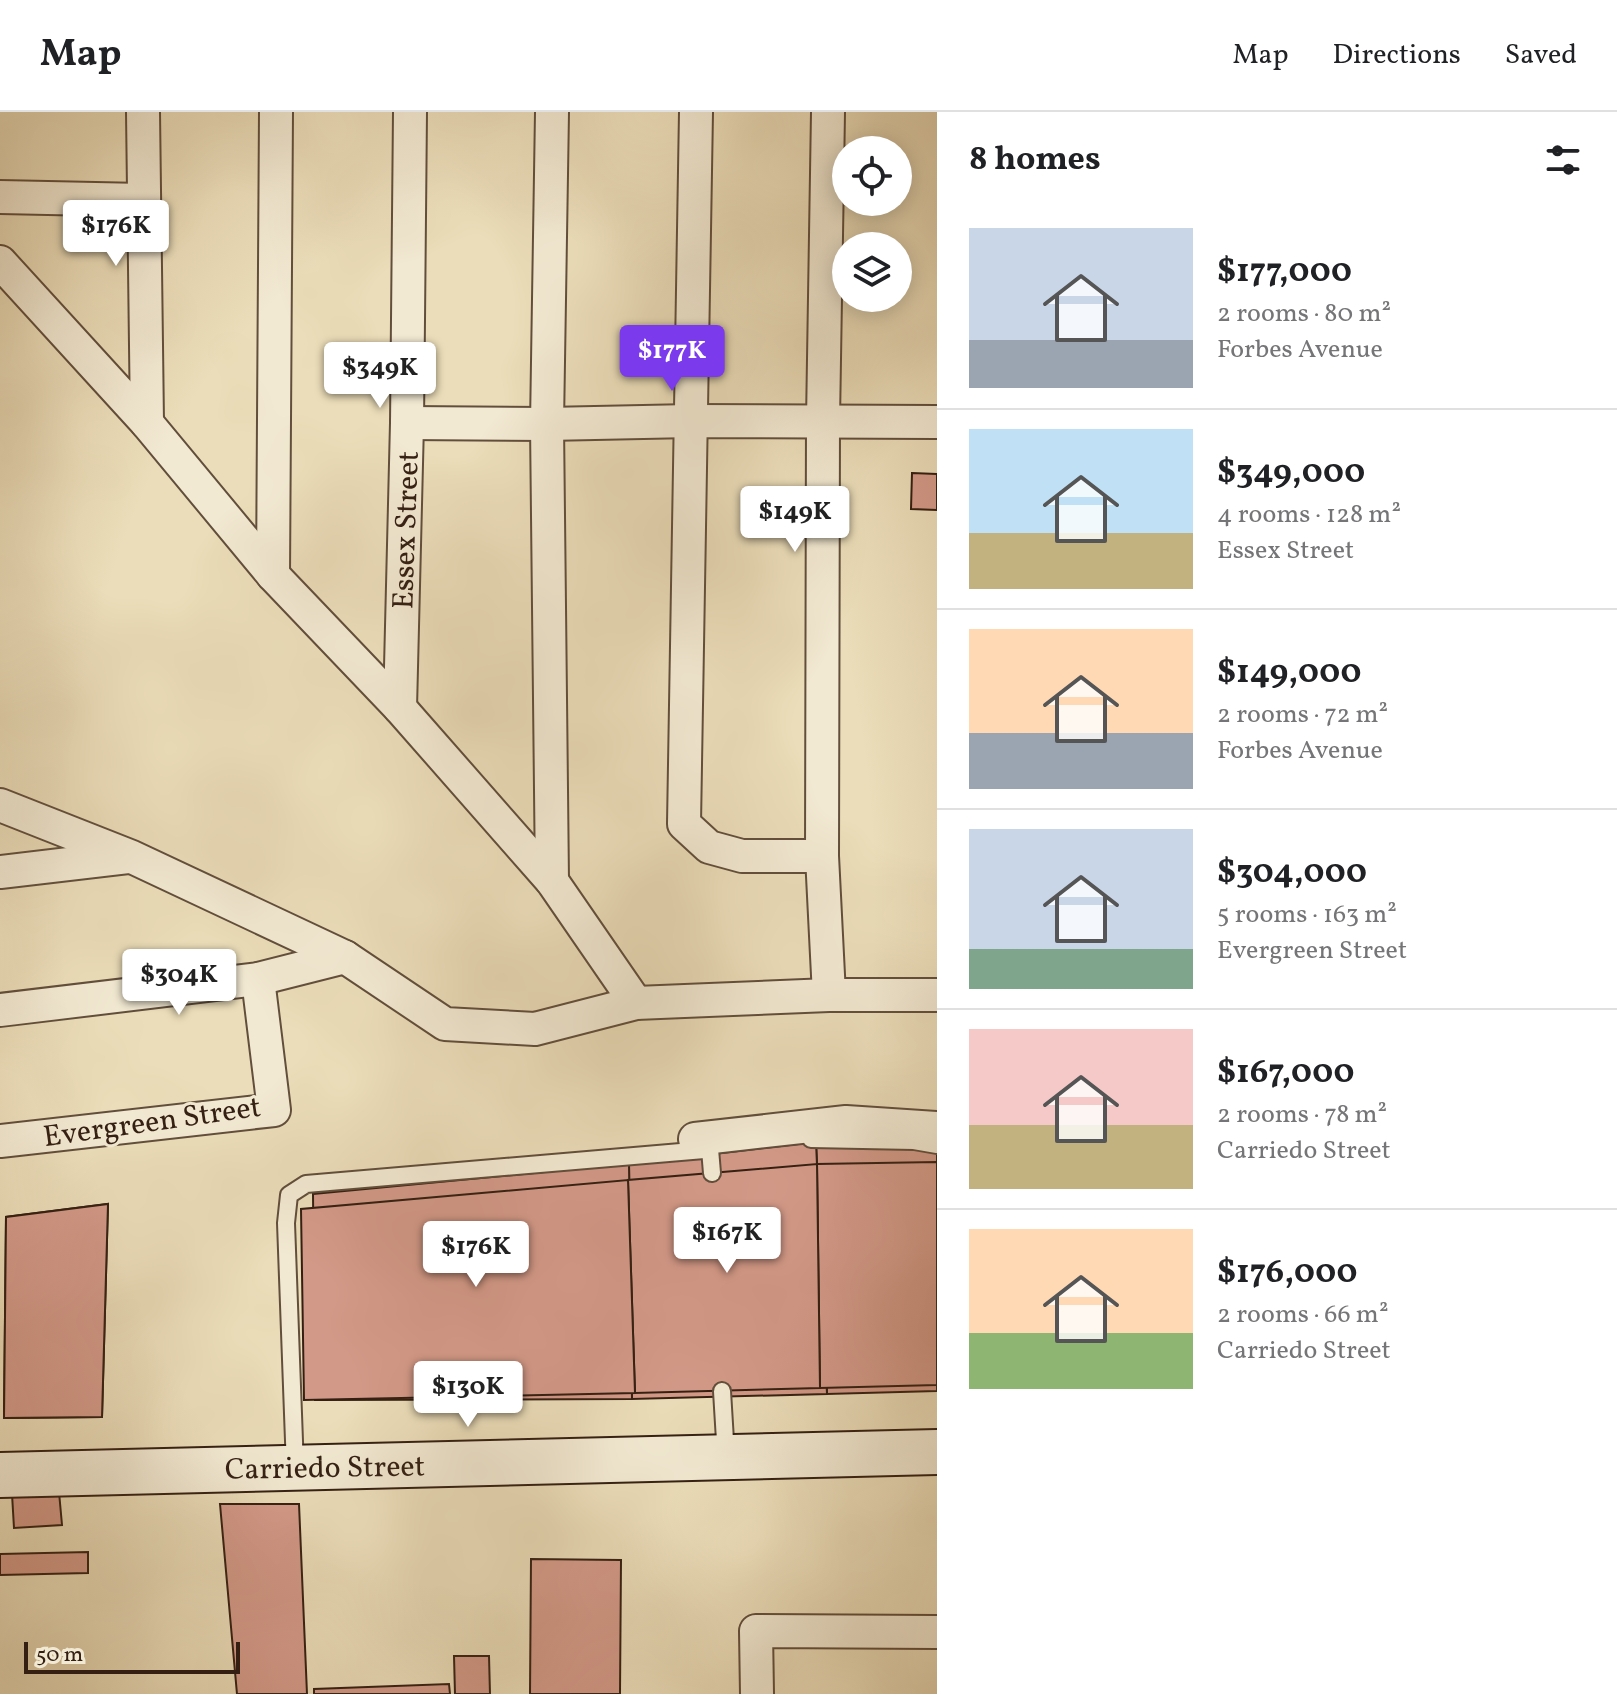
<!DOCTYPE html>
<meta charset="utf-8">
<style>
:root{--surface:#fff;--page:#f2f2f2;--text:#202124;--muted:#757577;--line:#e0e0e0;--accent:#7c3aed}
body{margin:0;font-family:Vollkorn,serif;background:var(--page);color:var(--text);height:100vh;display:flex;flex-direction:column;font-size:30px;white-space:nowrap}
*{box-sizing:border-box;margin:0}
p{font-size:26px;color:var(--muted)}
.icon{flex:none;width:44px;height:44px;fill:none;stroke:currentColor;stroke-width:2;stroke-linecap:round;stroke-linejoin:round}
.map{position:relative;flex:1;overflow:hidden}
.sheet{display:flex;flex-direction:column;background:var(--surface);width:680px}
.sheet>*{flex:none}
.tools{position:absolute;left:832px;top:24px;display:grid;gap:16px}
.tools a{display:grid;place-items:center;width:80px;height:80px;border-radius:50%;background:var(--surface);box-shadow:0 4px 20px #0003;font-size:40px}
.scale{position:absolute;left:24px;bottom:20px;width:216px;box-sizing:border-box;padding-left:8px;border:4px solid #341f12;border-top:0;font-size:22px;line-height:28px;white-space:nowrap;color:#341f12;-webkit-text-stroke:6px #f2e9d2;paint-order:stroke}
.price{position:absolute;translate:-50% -68px;padding:0 18px;border-radius:8px;background:#fff;color:#222;font-size:26px;line-height:52px;filter:drop-shadow(0 2px 4px #0008)}
.price::after{content:'';position:absolute;left:50%;top:48px;width:24px;height:18px;margin-left:-12px;background:inherit;clip-path:polygon(0 0,100% 0,50% 100%)}
.price.current{background:var(--accent);color:#fff}
ul{padding:0;list-style:none}
li{display:flex;align-items:center;gap:24px;height:200px;padding:0 32px}
li+li{border-top:2px solid var(--line)}
li span{display:grid;place-items:center;flex:none;width:224px;height:160px;border-radius:0px;color:#555}
li>.icon{margin-inline-start:auto}
span .icon{width:96px;height:96px;fill:#fffc;stroke-width:1}
li b{font-size:34px}
h2{display:flex;justify-content:space-between;align-items:center;height:96px;padding:0 32px;font-size:34px}
header{display:flex;align-items:center;gap:48px;box-sizing:border-box;height:112px;padding:0 40px;background:var(--surface);border-bottom:2px solid var(--line)}
header strong{font-size:38px}
nav{display:flex;gap:44px;margin-inline-start:auto;font-size:28px}
main{display:flex;flex:1;min-height:0}
.map>svg:first-child{display:block}
.building{fill:#d39988;stroke:#341f12;stroke-width:2}
.lines{fill:none;stroke-linecap:round;stroke-linejoin:round}
.lane-casing{stroke:#624e3c;stroke-width:20}
.street-casing{stroke:#624e3c;stroke-width:36}
.secondary-casing{stroke:#341f12;stroke-width:48}
.lane{stroke:#f2e9d2;stroke-width:16}
.street{stroke:#f2e9d2;stroke-width:32}
.secondary{stroke:#f2e9d2;stroke-width:44}
.labels{text-anchor:middle;stroke-width:6;stroke-linejoin:round;paint-order:stroke}
.street-label{font-size:30px;fill:#341f12;stroke:#f2e9d2}
</style>
<header>
<strong>Map</strong>
<nav><a>Map</a><a>Directions</a><a>Saved</a></nav>
</header>
<main>
<div class="map">
<svg width="937" height="1582" viewBox="0 0 937 1582">
<rect width="100%" height="100%" fill="#ebddb9"/>
<filter id="stains"><feTurbulence type="fractalNoise" baseFrequency=".0025" numOctaves="4"/><feColorMatrix values="0 0 0 0 .2 0 0 0 0 .09 0 0 0 0 .02 0 0 0 .5 -.17"/></filter>
<radialGradient id="worn" r=".72"><stop offset=".6" stop-color="#630" stop-opacity="0"/><stop offset="1" stop-color="#630" stop-opacity=".3"/></radialGradient>
<g class="building">
<polygon points="912,361 937,362 937,398 911,397"/>
<polygon points="816,1030 937,1035 937,1279 827,1282"/>
<polygon points="816,1030 827,1282 632,1287 629,1052"/>
<polygon points="937,1050 937,1273 820,1276 817,1052"/>
<polygon points="629,1052 632,1287 315,1288 313,1082"/>
<polygon points="817,1052 820,1276 635,1281 628,1068"/>
<polygon points="628,1068 635,1281 304,1288 301,1097"/>
<polygon points="108,1092 102,1305 4,1306 6,1105"/>
<polygon points="108,1092 102,1305 4,1306 6,1105"/>
<polygon points="59,1380 62,1413 14,1416 12,1382"/>
<polygon points="220,1392 299,1392 307,1582 237,1582"/>
<polygon points="88,1440 88,1461 0,1463 0,1442"/>
<polygon points="531,1447 621,1448 620,1582 530,1582"/>
<polygon points="454,1544 489,1544 490,1582 455,1582"/>
<polygon points="449,1572 450,1582 314,1582 314,1577"/>
</g>
<g class="lines">
<defs>
<g id="lane">
<polyline points="811,1027 914,1029 937,1033"/>
<polyline points="710,1037 712,1061"/>
<polyline points="722,1279 726,1345"/>
<polyline points="295,1356 286,1111 289,1083 306,1072 704,1038"/>
</g>
<g id="street">
<polyline points="143,0 147,311"/>
<polyline points="696,0 684,712 709,735 742,744 822,744"/>
<polyline points="828,0 823,309 822,744 829,883"/>
<polyline points="0,85 143,88"/>
<polyline points="0,150 147,311 273,463 400,596 552,769 636,891"/>
<polyline points="407,311 547,312 691,309 937,310"/>
<polyline points="273,463 276,0"/>
<polyline points="400,596 407,311 410,0"/>
<polyline points="0,693 132,745 345,845 445,912 535,917 636,891 829,883 937,883"/>
<polyline points="0,760 128,745"/>
<polyline points="552,769 547,312 552,0"/>
<polyline points="0,898 258,867 345,845"/>
<polyline points="695,1027 846,1010 937,1016"/>
<polyline points="0,1029 274,998 258,867"/>
<polyline points="757,1582 756,1519 937,1520"/>
</g>
<polyline id="secondary" points="0,1363 937,1340"/>
</defs>
<use href="#lane" class="lane-casing"/>
<use href="#street" class="street-casing"/>
<use href="#secondary" class="secondary-casing"/>
<use href="#lane" class="lane"/>
<use href="#street" class="street"/>
<use href="#secondary" class="secondary"/>
</g>
<g class="labels">
<g class="street-label">
<text transform="translate(405 418) rotate(-88)" y="10">Essex Street</text>
<text transform="translate(152 1009) rotate(-8)" y="10">Evergreen Street</text>
<text transform="translate(325 1355) rotate(-1)" y="10">Carriedo Street</text>
</g>
</g>
<rect width="100%" height="100%" filter="url(#stains)"/>
<rect width="100%" height="100%" fill="url(#worn)"/>
</svg>
<div class="tools">
<a><svg class="icon" aria-label="locate" viewBox="0 0 24 24"><circle cx="12" cy="12" r="6"/><path d="M12 2v4M12 18v4M2 12h4M18 12h4"/></svg></a>
<a><svg class="icon" aria-label="layers" viewBox="0 0 24 24"><path d="M12 4l9 5-9 5-9-5zM3 14l9 5 9-5"/></svg></a>
</div>
<div class="scale">50 m</div>
<b class="price" style="left:116px;top:156px">$176K</b>
<b class="price current" style="left:672px;top:281px">$177K</b>
<b class="price" style="left:380px;top:298px">$349K</b>
<b class="price" style="left:795px;top:442px">$149K</b>
<b class="price" style="left:179px;top:905px">$304K</b>
<b class="price" style="left:727px;top:1163px">$167K</b>
<b class="price" style="left:476px;top:1177px">$176K</b>
<b class="price" style="left:468px;top:1317px">$130K</b>
</div>
<section class="sheet">
<h2>8 homes<svg class="icon" aria-label="filters" viewBox="0 0 24 24"><path d="M4 7h16M4 17h16"/><circle cx="9" cy="7" r="2"/><circle cx="15" cy="17" r="2"/></svg></h2>
<ul>
<li><span style="background:linear-gradient(#c9d6e8 70%,#9aa5b1 0)"><svg class="icon" aria-label="home" viewBox="0 0 24 24"><path d="M3 11l9-7 9 7M6 9v11h12V9"/></svg></span><div><b>$177,000</b><p>2 rooms · 80 m²</p><p>Forbes Avenue</p></div></li>
<li><span style="background:linear-gradient(#bfe0f5 65%,#c2b280 0)"><svg class="icon" aria-label="home" viewBox="0 0 24 24"><path d="M3 11l9-7 9 7M6 9v11h12V9"/></svg></span><div><b>$349,000</b><p>4 rooms · 128 m²</p><p>Essex Street</p></div></li>
<li><span style="background:linear-gradient(#ffd9b3 65%,#9aa5b1 0)"><svg class="icon" aria-label="home" viewBox="0 0 24 24"><path d="M3 11l9-7 9 7M6 9v11h12V9"/></svg></span><div><b>$149,000</b><p>2 rooms · 72 m²</p><p>Forbes Avenue</p></div></li>
<li><span style="background:linear-gradient(#c9d6e8 75%,#7fa58c 0)"><svg class="icon" aria-label="home" viewBox="0 0 24 24"><path d="M3 11l9-7 9 7M6 9v11h12V9"/></svg></span><div><b>$304,000</b><p>5 rooms · 163 m²</p><p>Evergreen Street</p></div></li>
<li><span style="background:linear-gradient(#f6c9c9 60%,#c2b280 0)"><svg class="icon" aria-label="home" viewBox="0 0 24 24"><path d="M3 11l9-7 9 7M6 9v11h12V9"/></svg></span><div><b>$167,000</b><p>2 rooms · 78 m²</p><p>Carriedo Street</p></div></li>
<li><span style="background:linear-gradient(#ffd9b3 65%,#8fb573 0)"><svg class="icon" aria-label="home" viewBox="0 0 24 24"><path d="M3 11l9-7 9 7M6 9v11h12V9"/></svg></span><div><b>$176,000</b><p>2 rooms · 66 m²</p><p>Carriedo Street</p></div></li>
</ul>
</section>
</main>
